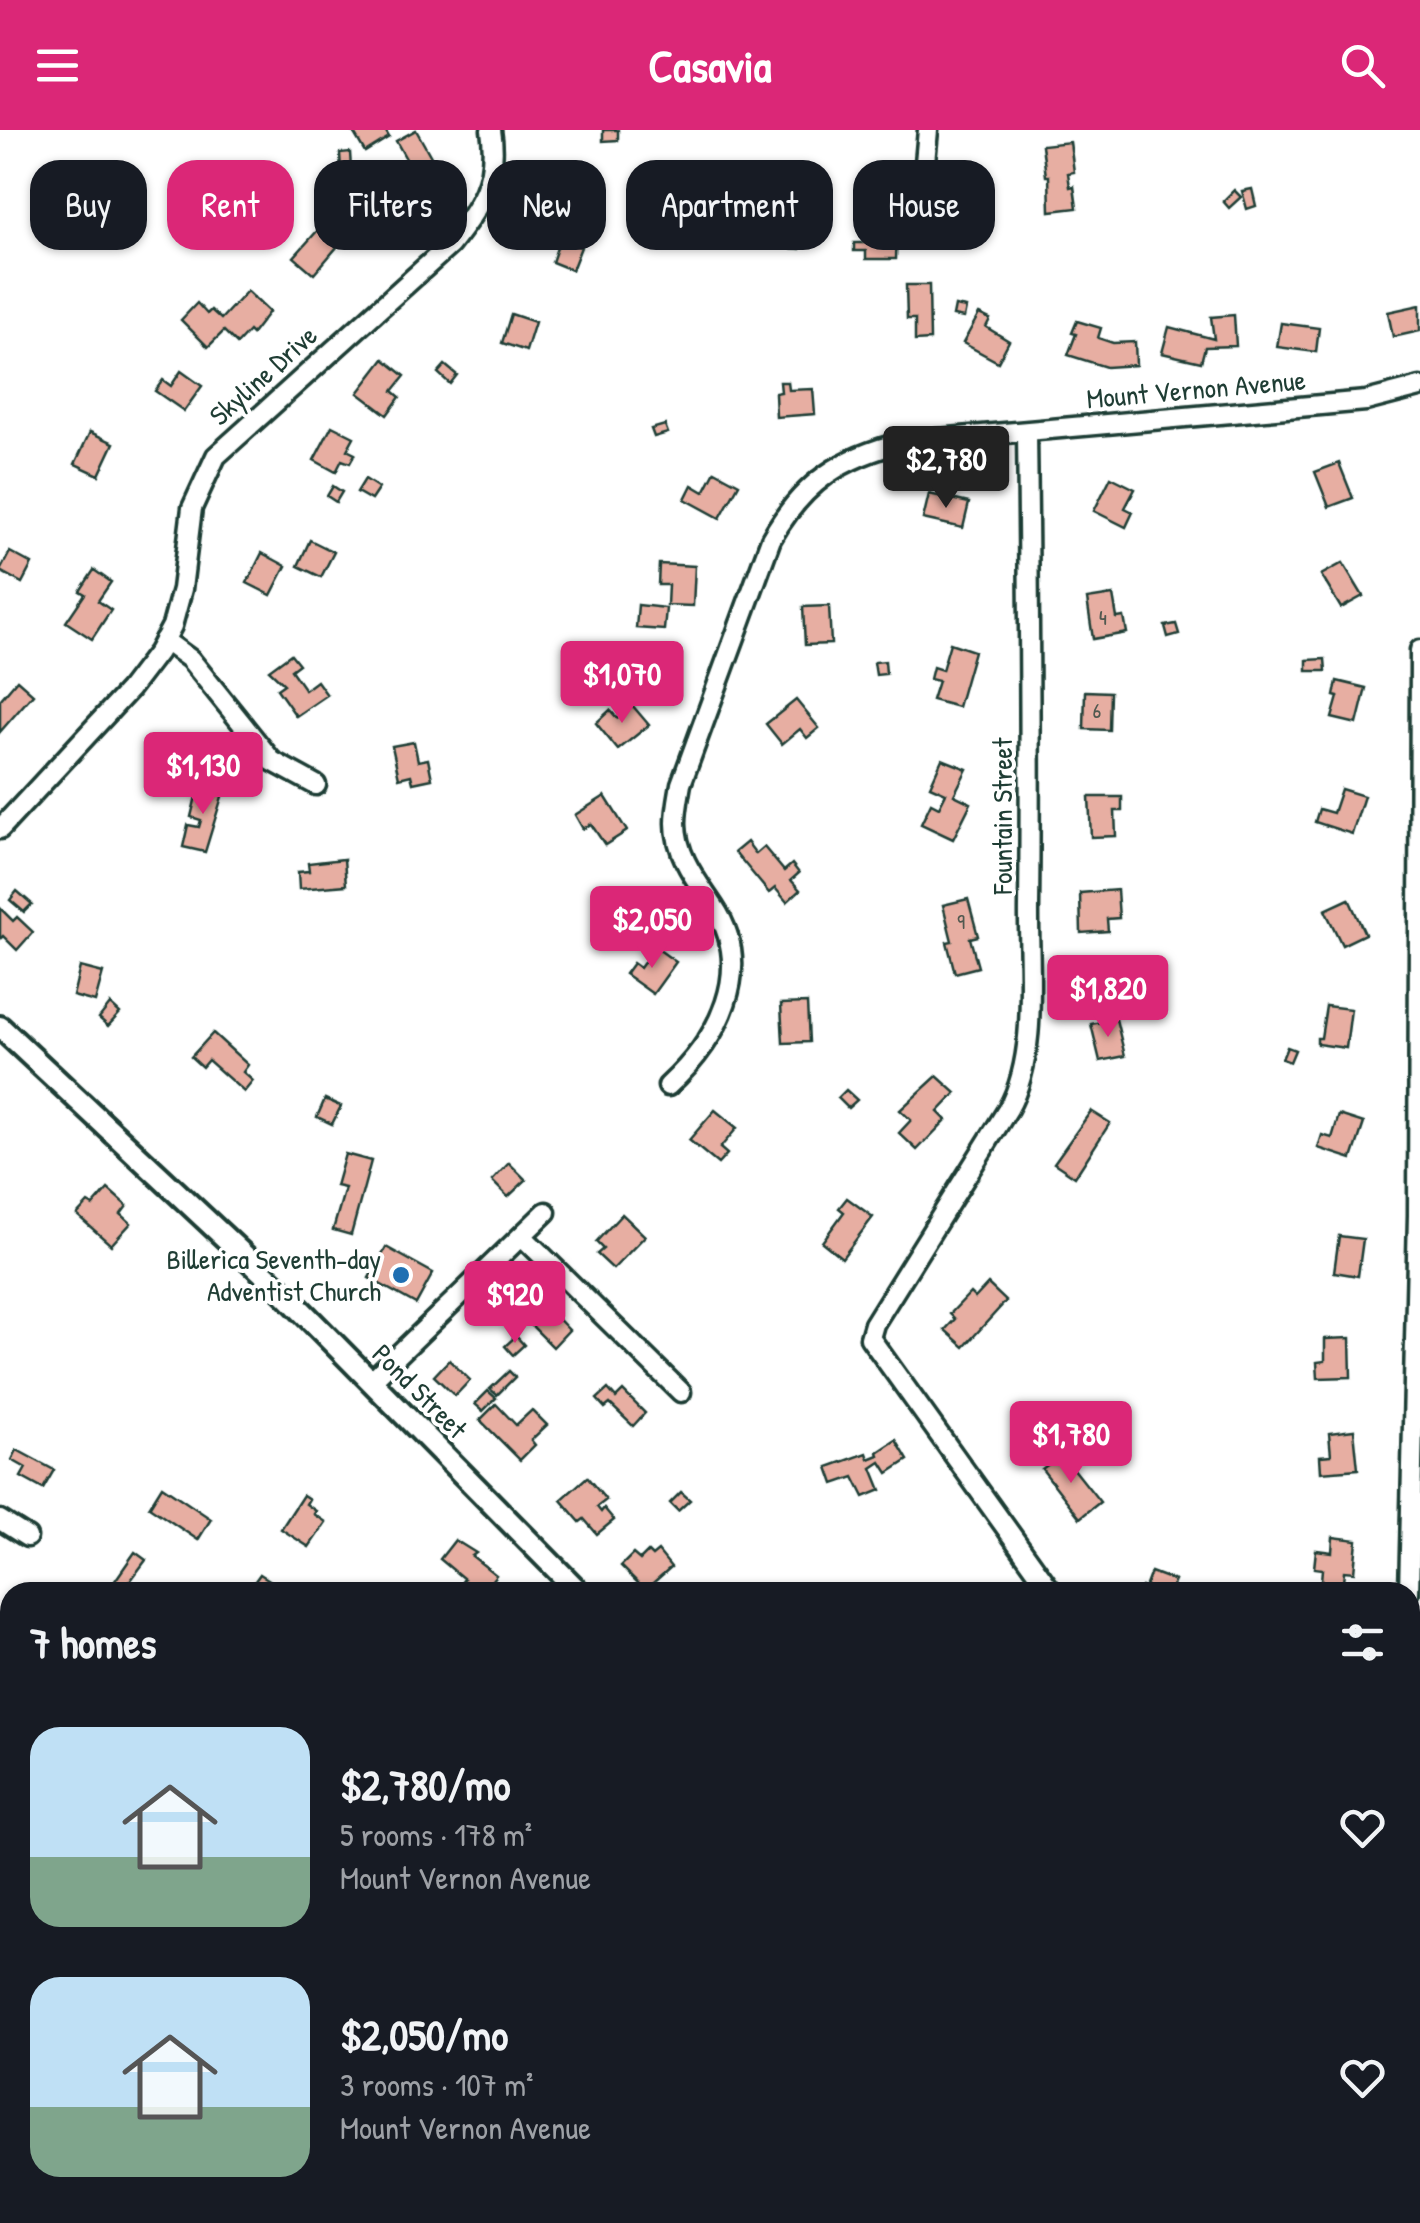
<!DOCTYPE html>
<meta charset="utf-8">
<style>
:root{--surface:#171b24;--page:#20242c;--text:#f1f3f6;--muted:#9ea1a6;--accent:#db2777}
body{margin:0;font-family:"Patrick Hand",sans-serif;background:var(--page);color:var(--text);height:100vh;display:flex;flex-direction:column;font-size:38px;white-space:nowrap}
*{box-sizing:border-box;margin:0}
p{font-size:32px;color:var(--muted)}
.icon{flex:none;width:55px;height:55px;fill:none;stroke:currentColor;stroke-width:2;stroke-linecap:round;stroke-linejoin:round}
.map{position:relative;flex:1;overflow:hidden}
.sheet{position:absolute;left:0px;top:1452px;width:1420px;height:642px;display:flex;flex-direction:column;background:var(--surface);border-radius:30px 30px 0 0;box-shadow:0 2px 8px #0004}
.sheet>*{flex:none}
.top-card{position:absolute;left:30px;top:30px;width:1360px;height:90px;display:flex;gap:20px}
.price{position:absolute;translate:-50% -85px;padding:0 22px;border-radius:10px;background:var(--accent);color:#fff;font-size:32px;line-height:65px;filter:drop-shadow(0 2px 5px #0008)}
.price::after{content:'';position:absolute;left:50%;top:60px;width:30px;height:22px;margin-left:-15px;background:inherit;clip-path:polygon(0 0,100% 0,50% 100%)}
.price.active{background:#222;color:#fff}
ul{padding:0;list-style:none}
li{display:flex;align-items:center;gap:30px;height:250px;padding:0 30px}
li span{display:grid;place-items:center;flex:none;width:280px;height:200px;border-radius:30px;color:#555}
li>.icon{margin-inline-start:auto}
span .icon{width:120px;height:120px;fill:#fffc;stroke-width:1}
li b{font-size:42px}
h2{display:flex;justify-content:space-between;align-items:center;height:120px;padding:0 30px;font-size:42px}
.chip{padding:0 35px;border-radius:30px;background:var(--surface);box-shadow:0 2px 8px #0004;font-size:35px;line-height:90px}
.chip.active{background:var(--accent);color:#fff}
header{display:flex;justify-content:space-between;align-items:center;height:130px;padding:0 30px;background:var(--accent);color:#fff;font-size:45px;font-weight:800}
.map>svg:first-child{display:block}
.building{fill:#e7aea2;stroke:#1f3d34;stroke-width:2.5}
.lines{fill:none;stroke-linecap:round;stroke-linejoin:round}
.minor-casing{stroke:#1f3d34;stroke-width:25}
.tertiary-casing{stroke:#1f3d34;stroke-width:28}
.minor{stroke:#fff;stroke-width:18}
.tertiary{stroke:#fff;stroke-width:20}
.poi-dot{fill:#1f6fb2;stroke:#fff;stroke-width:4}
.labels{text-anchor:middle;stroke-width:8;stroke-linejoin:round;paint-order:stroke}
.number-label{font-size:22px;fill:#515950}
.street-label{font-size:28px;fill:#1f3d34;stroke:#fff}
.poi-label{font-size:28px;fill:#1f3d34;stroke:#fff;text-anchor:end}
</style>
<header><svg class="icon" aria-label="menu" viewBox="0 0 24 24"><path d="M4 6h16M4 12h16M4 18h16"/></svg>Casavia<svg class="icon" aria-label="search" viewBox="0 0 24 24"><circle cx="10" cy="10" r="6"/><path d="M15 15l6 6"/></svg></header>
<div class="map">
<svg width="1420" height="2093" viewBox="0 0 1420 2093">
<rect width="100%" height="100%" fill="#fff"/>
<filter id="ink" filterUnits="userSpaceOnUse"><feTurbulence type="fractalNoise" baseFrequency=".01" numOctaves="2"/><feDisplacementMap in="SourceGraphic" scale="20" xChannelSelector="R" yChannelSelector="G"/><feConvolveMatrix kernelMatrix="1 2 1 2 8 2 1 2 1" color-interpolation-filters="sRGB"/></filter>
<g filter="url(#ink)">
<g class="building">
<polygon points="352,0 385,0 389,7 365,22"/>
<polygon points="416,0 439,41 419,52 396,11"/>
<polygon points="603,0 618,0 618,10 603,11"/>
<polygon points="1070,12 1074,42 1068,43 1070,57 1074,56 1077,78 1050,81 1049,46 1046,46 1042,15"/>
<polygon points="350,22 351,39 341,40 340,23"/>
<polygon points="1252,59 1256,76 1247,79 1242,61"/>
<polygon points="1234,60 1241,67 1229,78 1223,71"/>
<polygon points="551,68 574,77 563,105 541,96"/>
<polygon points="867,97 897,98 896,129 866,129 866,121 854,121 854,113 866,113"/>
<polygon points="318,100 337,117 314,144 294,127"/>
<polygon points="789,108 801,108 800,119 788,118"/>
<polygon points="560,109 581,117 572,140 552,132"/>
<polygon points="906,155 929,155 930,210 915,211 915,189 907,189"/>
<polygon points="247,161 269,182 252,204 249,201 237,214 224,201 208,217 181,190 197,173 207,184 211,180 221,189"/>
<polygon points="1420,175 1420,201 1393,207 1388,182"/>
<polygon points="955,176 966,178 964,188 953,186"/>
<polygon points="511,184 535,192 526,221 502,213"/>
<polygon points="979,184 990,189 986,197 1009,211 998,232 963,213"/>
<polygon points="1234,185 1236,216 1205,217 1201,232 1162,223 1169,197 1214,209 1211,187"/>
<polygon points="1077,191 1101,198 1098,208 1113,213 1135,212 1136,235 1106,237 1068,225 1076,204 1072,203"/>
<polygon points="1281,193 1319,198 1316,222 1277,217"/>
<polygon points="384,229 405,246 393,261 400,267 387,285 358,263"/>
<polygon points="445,235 457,245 450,254 438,243"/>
<polygon points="181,241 202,256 184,281 155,261 163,250 171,256"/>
<polygon points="780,252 788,252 789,260 813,259 815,284 776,287 775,263 781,262"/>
<polygon points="665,295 668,303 654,307 651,299"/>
<polygon points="332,296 354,307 347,320 355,324 350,333 342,330 336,342 314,330"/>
<polygon points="90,302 114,313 99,345 75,334"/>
<polygon points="1339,333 1353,368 1329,377 1315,342"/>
<polygon points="715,341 739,354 720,388 685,369 692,355 704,362"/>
<polygon points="1111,347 1135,359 1125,378 1133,382 1126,397 1094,381"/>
<polygon points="365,349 379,358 371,370 357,362"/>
<polygon points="333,356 342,362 336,372 327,366"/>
<polygon points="929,364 969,373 963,398 923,389"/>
<polygon points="310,410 334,422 321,447 298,436"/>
<polygon points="10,422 32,434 22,453 0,441"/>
<polygon points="262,423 286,436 271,465 247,453"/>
<polygon points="1343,433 1363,466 1341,478 1321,445"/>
<polygon points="659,434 695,436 693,476 667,475 668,455 658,455"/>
<polygon points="94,440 111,452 98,471 111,480 92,509 66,492 85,464 80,461"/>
<polygon points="1113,465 1117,488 1124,487 1127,503 1093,509 1087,469"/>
<polygon points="638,475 666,478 664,500 636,498"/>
<polygon points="829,476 831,514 805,515 803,477"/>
<polygon points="1176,494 1179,504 1168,507 1165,496"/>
<polygon points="950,513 974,521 958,577 932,570 938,551 930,549 933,537 942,540"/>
<polygon points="291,524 299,534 291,540 305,560 317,551 327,565 296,586 277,559 284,554 269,540"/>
<polygon points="1325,529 1326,541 1307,541 1307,530"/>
<polygon points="885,531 886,544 876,545 874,532"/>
<polygon points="17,550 33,564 0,602 0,570"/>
<polygon points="1337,551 1366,558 1357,594 1332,588 1338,567 1334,566"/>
<polygon points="1085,561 1110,562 1109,600 1084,599"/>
<polygon points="796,570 819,598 807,608 800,599 782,614 766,594"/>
<polygon points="632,575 649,595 618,620 596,593 610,580 617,588"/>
<polygon points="414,612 418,631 428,629 432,649 413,653 411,645 399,648 392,616"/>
<polygon points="942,629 967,639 954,665 971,673 953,709 921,694 931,673 939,677 946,663 930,656"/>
<polygon points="199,654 224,660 205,722 183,717 188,695 199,697 201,690 191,687"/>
<polygon points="1341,659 1364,666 1352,704 1315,692 1319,679 1333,683"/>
<polygon points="605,666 627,701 605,715 591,694 583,699 575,685"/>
<polygon points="1089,667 1122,667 1122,681 1115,681 1116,706 1091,707"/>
<polygon points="747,712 756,724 764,717 784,741 792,734 799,743 791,750 800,760 787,772 775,758 769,763 735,722"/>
<polygon points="344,729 346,755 299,759 298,742 309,741 308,733"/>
<polygon points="1117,760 1119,788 1107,789 1108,801 1081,803 1080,763"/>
<polygon points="17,761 32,774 24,782 10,770"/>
<polygon points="968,769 978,806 970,808 978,837 955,843 947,812 952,811 943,775"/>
<polygon points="1349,769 1365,804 1342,815 1325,780"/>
<polygon points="0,778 13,791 17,787 33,802 17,820 3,806 0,809"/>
<polygon points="655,817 676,832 653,864 625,844 633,833 640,838"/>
<polygon points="80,837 103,843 95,872 73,866"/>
<polygon points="807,873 809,912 783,913 781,874"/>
<polygon points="110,874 120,883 108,896 99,888"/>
<polygon points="1326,876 1351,879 1346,918 1317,914 1317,908 1321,908"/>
<polygon points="1116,889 1125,926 1100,931 1091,894"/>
<polygon points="213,903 248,935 243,942 253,951 244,962 208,930 202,937 191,927"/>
<polygon points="1287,917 1295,920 1290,932 1282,929"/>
<polygon points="937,946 956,963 938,982 946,990 917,1020 899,1003 911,990 900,980"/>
<polygon points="846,960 857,970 848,978 838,968"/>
<polygon points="325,969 341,976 332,994 317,987"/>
<polygon points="715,980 737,998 720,1018 727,1024 718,1034 689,1010"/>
<polygon points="1091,981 1110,993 1075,1047 1054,1033"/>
<polygon points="1339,985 1364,993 1352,1029 1318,1018 1322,1005 1332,1008"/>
<polygon points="345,1024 371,1031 351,1105 333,1100 345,1058 336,1056"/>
<polygon points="509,1033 526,1050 508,1067 492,1051"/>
<polygon points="108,1059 127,1076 121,1084 131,1093 111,1115 77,1085 88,1073 93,1076"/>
<polygon points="847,1068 873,1087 842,1128 822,1112 844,1082 839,1078"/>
<polygon points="622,1084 645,1106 613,1139 597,1124 603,1119 596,1112"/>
<polygon points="1339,1106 1363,1109 1358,1146 1334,1142"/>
<polygon points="386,1117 433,1143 416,1174 369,1148"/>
<polygon points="988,1154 1006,1171 964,1217 945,1200 955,1189 950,1184 970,1163 975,1168"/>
<polygon points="542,1172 569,1200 553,1217 525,1189"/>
<polygon points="516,1206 524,1215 513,1225 505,1216"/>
<polygon points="1350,1208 1351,1247 1318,1248 1317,1232 1325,1231 1325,1209"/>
<polygon points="449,1230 470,1250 455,1266 434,1246"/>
<polygon points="509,1241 515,1247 497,1265 490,1259"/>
<polygon points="608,1259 616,1268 623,1261 645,1283 633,1296 610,1274 605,1278 597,1269"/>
<polygon points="488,1261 496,1268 483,1281 475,1274"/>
<polygon points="496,1274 516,1295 532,1280 547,1295 531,1310 535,1315 520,1330 480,1290"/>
<polygon points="1354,1300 1358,1339 1321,1342 1320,1326 1331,1325 1329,1303"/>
<polygon points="896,1310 908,1330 888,1343 881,1332 872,1338 881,1360 864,1367 854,1347 834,1354 828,1337 867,1323 869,1329 879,1325 878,1322"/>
<polygon points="17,1320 54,1340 43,1359 21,1347 26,1338 12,1330"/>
<polygon points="1062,1324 1100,1372 1080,1388 1042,1339"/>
<polygon points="587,1347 606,1370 597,1377 601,1382 604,1378 614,1390 597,1404 584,1389 580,1392 561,1370"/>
<polygon points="162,1356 211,1389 198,1410 149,1377"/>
<polygon points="681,1362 690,1370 678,1381 670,1373"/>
<polygon points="303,1365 309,1369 306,1374 316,1381 314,1384 326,1392 309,1417 281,1399"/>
<polygon points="1333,1407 1357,1410 1354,1442 1344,1441 1342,1462 1320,1462 1322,1439 1314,1438 1316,1420 1332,1422"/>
<polygon points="455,1410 476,1423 472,1426 496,1445 482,1462 470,1462 460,1454 464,1449 440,1429"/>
<polygon points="658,1421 671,1437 645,1460 621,1436 633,1424 640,1430 648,1422 652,1426"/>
<polygon points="135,1422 146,1430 122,1462 112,1455"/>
<polygon points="1151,1442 1175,1451 1170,1462 1140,1462 1142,1457 1145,1458"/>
<polygon points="260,1444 279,1456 275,1462 247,1462"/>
<polygon points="1410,1693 1420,1703 1410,1713"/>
<polygon points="10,1969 10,1997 0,2002 0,1974"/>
<polygon points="1420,2062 1420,2089 1410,2082 1410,2074"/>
<polygon points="310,2085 333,2085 337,2086 335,2093 308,2093"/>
<polygon points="687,2085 733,2085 726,2093 689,2093 685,2088"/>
<polygon points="891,2085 922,2085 929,2092 886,2093"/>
</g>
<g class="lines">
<defs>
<g id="minor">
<polyline points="922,65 928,0"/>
<path d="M1027 302C1029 460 1031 618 1029 776 1028 837 1039 925 1008 979L874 1194 870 1208 1052 1462"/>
<polyline points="164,510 190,529 272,631 316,655"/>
<path d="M0 699 129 560 158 522 172 496 182 459 192 378 216 326 450 115C480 76 499 50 491 0"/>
<path d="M668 956C718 910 756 840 714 777 697 751 676 726 676 693 676 680 679 666 681 654L771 409C803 352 842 327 904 312L1366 271 1420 257"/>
<polyline points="522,1106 681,1262"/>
<polyline points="371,1251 546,1082"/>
<polyline points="0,1390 27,1407"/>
<polyline points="1409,1462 1418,1085 1420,520"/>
<polyline points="1410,1608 1420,1618"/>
<polyline points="0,1897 10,1889"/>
<polyline points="265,2093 267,2085"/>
<polyline points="809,2093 814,2085"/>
</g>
<g id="tertiary">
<polyline points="0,897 280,1159 579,1462"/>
<polyline points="1339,2085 1348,2093"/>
</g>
</defs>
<use href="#minor" class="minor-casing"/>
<use href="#tertiary" class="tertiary-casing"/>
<use href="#minor" class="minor"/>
<use href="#tertiary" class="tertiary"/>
</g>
</g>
<circle class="poi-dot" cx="401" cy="1145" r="10"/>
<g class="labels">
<g class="number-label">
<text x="1103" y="495">4</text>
<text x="1097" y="588">6</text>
<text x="961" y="799">9</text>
</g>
<g class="street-label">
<text transform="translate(263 245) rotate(-42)" y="10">Skyline Drive</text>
<text transform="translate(1196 259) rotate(-5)" y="10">Mount Vernon Avenue</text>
<text transform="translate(1002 686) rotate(-90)" y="10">Fountain Street</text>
<text transform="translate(420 1261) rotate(45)" y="10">Pond Street</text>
</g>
<g class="poi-label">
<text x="381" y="1139">Billerica Seventh-day<tspan x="381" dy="32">Adventist Church</tspan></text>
</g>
</g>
</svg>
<b class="price active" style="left:946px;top:381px">$2,780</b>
<b class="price" style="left:622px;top:596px">$1,070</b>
<b class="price" style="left:203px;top:687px">$1,130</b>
<b class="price" style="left:652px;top:841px">$2,050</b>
<b class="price" style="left:1108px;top:910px">$1,820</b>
<b class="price" style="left:515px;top:1216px">$920</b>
<b class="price" style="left:1071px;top:1356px">$1,780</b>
<div class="top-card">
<a class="chip">Buy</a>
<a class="chip active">Rent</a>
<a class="chip">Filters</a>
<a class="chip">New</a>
<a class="chip">Apartment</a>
<a class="chip">House</a>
</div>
<section class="sheet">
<h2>7 homes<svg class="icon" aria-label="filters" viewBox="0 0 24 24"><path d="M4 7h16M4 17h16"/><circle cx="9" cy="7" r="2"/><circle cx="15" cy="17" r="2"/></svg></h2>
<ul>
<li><span style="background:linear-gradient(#bfe0f5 65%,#7fa58c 0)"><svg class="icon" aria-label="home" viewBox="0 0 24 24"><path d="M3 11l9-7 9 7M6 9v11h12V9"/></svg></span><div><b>$2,780/mo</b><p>5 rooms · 178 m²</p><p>Mount Vernon Avenue</p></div><svg class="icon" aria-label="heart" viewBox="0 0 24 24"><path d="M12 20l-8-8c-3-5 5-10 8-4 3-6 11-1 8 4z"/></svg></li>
<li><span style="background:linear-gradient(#bfe0f5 65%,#7fa58c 0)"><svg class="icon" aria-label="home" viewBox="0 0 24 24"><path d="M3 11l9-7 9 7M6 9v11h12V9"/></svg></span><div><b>$2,050/mo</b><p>3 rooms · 107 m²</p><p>Mount Vernon Avenue</p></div><svg class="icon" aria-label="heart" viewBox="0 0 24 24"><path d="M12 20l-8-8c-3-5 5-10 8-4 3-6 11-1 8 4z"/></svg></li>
</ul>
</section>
</div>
